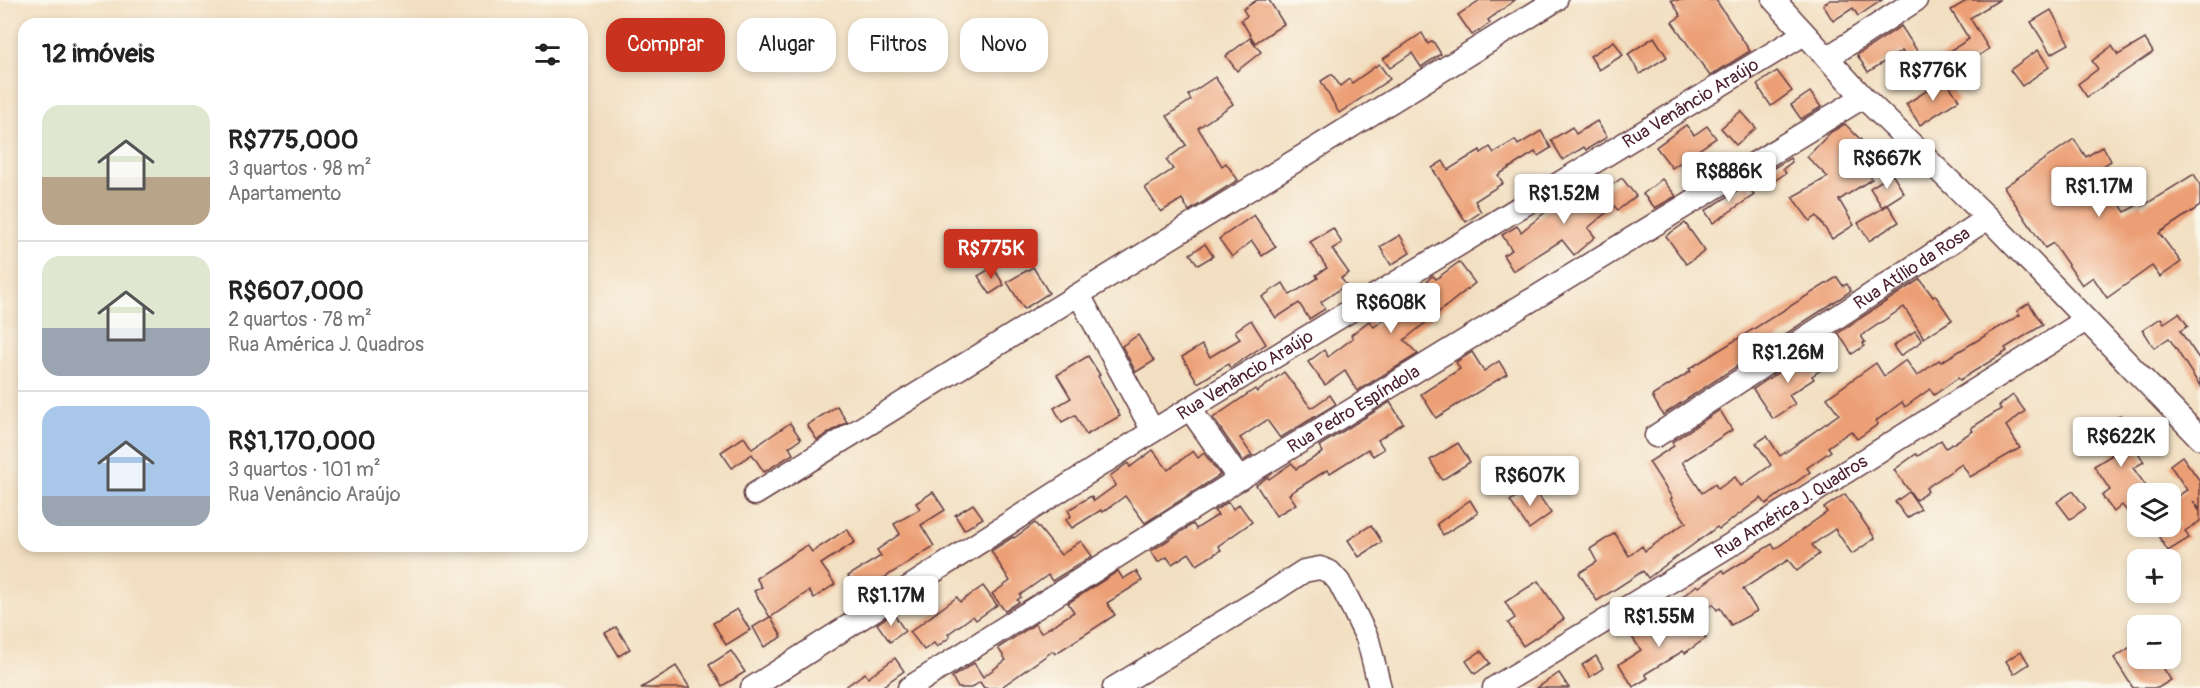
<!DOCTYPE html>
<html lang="pt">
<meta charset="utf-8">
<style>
:root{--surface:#fff;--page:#f2f2f2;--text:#222;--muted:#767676;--line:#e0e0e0;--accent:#c8321e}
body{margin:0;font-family:Pangolin,sans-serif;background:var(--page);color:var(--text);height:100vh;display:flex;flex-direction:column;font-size:22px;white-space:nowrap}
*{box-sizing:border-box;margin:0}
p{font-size:20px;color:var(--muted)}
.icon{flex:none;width:33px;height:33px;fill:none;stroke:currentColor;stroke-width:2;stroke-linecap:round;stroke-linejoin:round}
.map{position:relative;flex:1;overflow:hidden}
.sheet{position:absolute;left:18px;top:18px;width:570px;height:534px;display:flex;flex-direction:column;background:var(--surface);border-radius:18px;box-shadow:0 3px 9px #0003}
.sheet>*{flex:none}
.banner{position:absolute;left:606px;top:18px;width:570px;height:54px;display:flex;gap:12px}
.tools{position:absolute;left:2127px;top:483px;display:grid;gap:12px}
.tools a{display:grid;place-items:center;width:54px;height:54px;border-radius:12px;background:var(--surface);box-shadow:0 3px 9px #0003;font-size:30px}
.price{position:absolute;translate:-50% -51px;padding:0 14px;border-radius:6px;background:#fff;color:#222;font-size:20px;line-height:39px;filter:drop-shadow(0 2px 3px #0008)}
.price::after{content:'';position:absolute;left:50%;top:36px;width:18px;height:14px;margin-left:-9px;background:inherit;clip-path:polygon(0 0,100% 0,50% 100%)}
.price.current{background:var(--accent);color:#fff}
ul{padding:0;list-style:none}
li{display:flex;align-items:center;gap:18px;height:150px;padding:0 24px}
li+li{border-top:2px solid var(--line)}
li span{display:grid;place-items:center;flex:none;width:168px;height:120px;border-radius:18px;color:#555}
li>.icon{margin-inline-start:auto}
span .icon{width:72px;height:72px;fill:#fffc;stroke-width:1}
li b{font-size:26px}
h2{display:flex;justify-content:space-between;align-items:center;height:72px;padding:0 24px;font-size:26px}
.chip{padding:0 21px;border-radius:18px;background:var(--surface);box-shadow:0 3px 9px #0003;font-size:21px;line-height:54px}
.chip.current{background:var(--accent);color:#fff}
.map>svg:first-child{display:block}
.building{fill:#ec9f74}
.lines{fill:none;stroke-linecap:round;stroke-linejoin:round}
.minor-casing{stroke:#633c42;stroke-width:25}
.minor{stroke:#fff;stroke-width:22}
.labels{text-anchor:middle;stroke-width:6;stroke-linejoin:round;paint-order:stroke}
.street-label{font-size:18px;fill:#4a1f2b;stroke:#fbf7ec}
</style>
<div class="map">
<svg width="2200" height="688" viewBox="0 0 2200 688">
<rect width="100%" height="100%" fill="#fbf7ec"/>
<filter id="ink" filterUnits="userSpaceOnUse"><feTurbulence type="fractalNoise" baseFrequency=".0167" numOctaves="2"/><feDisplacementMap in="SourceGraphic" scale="12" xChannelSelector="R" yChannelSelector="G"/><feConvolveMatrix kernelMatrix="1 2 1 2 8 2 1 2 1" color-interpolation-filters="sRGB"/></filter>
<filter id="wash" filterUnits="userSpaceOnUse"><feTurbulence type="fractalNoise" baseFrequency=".008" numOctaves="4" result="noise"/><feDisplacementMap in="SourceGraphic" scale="24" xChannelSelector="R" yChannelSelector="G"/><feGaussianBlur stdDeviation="1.35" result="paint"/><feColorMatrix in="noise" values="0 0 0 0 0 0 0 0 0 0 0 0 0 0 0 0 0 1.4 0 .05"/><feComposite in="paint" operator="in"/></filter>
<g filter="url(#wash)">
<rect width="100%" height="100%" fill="#f2dfc1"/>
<g id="blocks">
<g class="building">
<polygon points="1257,0 1269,0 1284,24 1255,43 1241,20 1247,16 1243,9"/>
<polygon points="1480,0 1515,0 1488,20 1490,23 1472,35 1458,15"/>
<polygon points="1671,0 1716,0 1750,51 1710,76 1672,22 1681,16"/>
<polygon points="1830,0 1882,0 1858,16 1853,8 1833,21 1823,5"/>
<polygon points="1968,0 1999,0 1970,18 1989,49 1946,77 1936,60 1969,39 1951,10"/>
<polygon points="2051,10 2069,44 2051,54 2031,22"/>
<polygon points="1901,26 1918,52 1907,59 1902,51 1868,72 1857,55"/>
<polygon points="1422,33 1428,44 1433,41 1441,54 1421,67 1412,53 1390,68 1383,59"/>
<polygon points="1654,37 1667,57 1640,74 1628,54"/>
<polygon points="1250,38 1261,52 1237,71 1226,56"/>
<polygon points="2145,39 2153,52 2087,97 2078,84 2098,69 2092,61 2112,46 2118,55"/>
<polygon points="1614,41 1623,55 1599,70 1590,56"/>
<polygon points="2038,50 2049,67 2022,86 2010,70"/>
<polygon points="1379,64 1390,79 1339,113 1321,81 1332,74 1340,86 1349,79 1352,83"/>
<polygon points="1777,71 1792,91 1771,106 1757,85"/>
<polygon points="1215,77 1233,104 1198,128 1222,166 1226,163 1238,180 1189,211 1182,199 1161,212 1145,188 1173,169 1166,160 1186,145 1167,116 1191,100 1188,95"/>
<polygon points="1945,79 1959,100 1920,125 1906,104"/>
<polygon points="1810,92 1821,107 1801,119 1791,105"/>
<polygon points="1741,111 1756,128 1736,145 1721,128"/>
<polygon points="1597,121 1607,137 1586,150 1584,147 1563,160 1551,140 1572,127 1576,134"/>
<polygon points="1845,124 1865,144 1856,153 1872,179 1839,200 1854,225 1832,239 1817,216 1810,221 1792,197 1828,177 1807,157 1831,132"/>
<polygon points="1686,125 1694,135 1707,126 1716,138 1672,168 1656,147"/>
<polygon points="1541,131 1551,148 1538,156 1535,152 1498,175 1503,183 1475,201 1481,212 1466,222 1432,168 1443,161 1448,170 1480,150 1481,153 1490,147 1494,153 1515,140 1518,145"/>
<polygon points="2074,139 2086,157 2103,146 2111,161 2097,170 2125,212 2141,203 2143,206 2194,174 2200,185 2200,206 2159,233 2181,262 2160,277 2152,266 2107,298 2093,277 2082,285 2053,243 2045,248 2004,187"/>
<polygon points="1790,158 1792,162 1783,169 1786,173 1774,181 1767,172"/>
<polygon points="1892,174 1904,193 1882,207 1870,188"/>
<polygon points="1622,178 1636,196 1618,210 1614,206 1588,228 1595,237 1574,255 1562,240 1513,271 1503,255 1512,250 1502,235 1517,226 1521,232 1570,192 1581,206"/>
<polygon points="1662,179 1676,196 1655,208 1643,194"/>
<polygon points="1747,184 1754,195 1713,223 1705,211"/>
<polygon points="1888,205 1899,222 1869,241 1858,223"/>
<polygon points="1254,215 1276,247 1262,256 1252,241 1232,257 1219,239"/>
<polygon points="1685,223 1705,251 1686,264 1666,236"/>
<polygon points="1333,228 1342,243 1332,249 1349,273 1341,278 1346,285 1321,302 1325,309 1309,319 1299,303 1276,318 1262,297 1283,283 1290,295 1318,278 1316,275 1327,268 1310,242"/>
<polygon points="1400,235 1410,253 1391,265 1380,247"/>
<polygon points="1205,244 1213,256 1198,265 1190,254"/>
<polygon points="1459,262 1475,283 1404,340 1418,354 1357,391 1345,371 1325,385 1308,362 1324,350 1328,357 1353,338 1351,335 1369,321 1374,327 1412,298 1430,278 1433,276 1436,279"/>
<polygon points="993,267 1004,285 990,294 978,276"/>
<polygon points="1033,267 1049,293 1024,309 1007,282"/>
<polygon points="1837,277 1843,286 1847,284 1851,291 1663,415 1652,396 1691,371 1689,369"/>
<polygon points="1920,279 1933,297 1935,295 1952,320 1924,338 1904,307 1861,336 1865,342 1863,343 1864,346 1852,354 1838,333"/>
<polygon points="2029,303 2043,325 2005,348 2007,351 1960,380 1958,378 1934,395 1930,389 1905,407 1902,402 1876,421 1878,424 1857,439 1851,431 1828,447 1831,451 1807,468 1810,472 1766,504 1761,498 1719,529 1717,527 1648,578 1643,571 1597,601 1579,573 1597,562 1590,549 1615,533 1629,556 1642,546 1645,551 1686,522 1670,499 1672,498 1649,462 1674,446 1672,442 1720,410 1732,430 1682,462 1702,493 1715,484 1718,489 1735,477 1741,486 1771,465 1756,443 1767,436 1780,456 1839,414 1827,398 1876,363 1884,376 1906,360 1917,376 1939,360 1941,362 2020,315 2017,311"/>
<polygon points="2179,313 2188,326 2180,331 2200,360 2200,386 2169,338 2154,348 2143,330 2161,318 2164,323"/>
<polygon points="1251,320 1266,344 1230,368 1228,364 1198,383 1182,357 1202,345 1210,357 1240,339 1235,331"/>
<polygon points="1915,331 1922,341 1900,356 1893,346"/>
<polygon points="1138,335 1154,361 1136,372 1122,346"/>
<polygon points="1812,350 1824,368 1812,376 1814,379 1789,395 1795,404 1773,419 1753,389"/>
<polygon points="1472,352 1484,371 1499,361 1507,374 1436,418 1421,394 1460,369 1456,362"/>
<polygon points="1088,356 1100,375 1098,376 1120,416 1086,435 1075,415 1062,422 1054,408 1071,398 1057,375"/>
<polygon points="1284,372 1311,408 1330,395 1336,404 1280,438 1267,420 1240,438 1252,455 1243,461 1213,418 1255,389 1257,392"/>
<polygon points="2013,395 2025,411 2006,426 2020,448 1970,477 1962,464 1926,488 1928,491 1916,500 1894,470 1916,454 1918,456 1941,440 1946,448 1973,431 1971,428 2001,409 1999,406"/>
<polygon points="1390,402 1403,423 1378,440 1384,449 1373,456 1368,449 1330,473 1327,470 1289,494 1296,504 1276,516 1256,485 1268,477 1269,479 1292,463 1296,469 1323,452 1319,446"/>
<polygon points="837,406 847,422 817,440 807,425"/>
<polygon points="2120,415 2135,436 2130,440 2144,462 2133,468 2152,494 2138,494 2138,524 2122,505 2114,512 2102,496 2110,490 2094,466 2112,455 2096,432"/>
<polygon points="790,423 801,439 789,447 793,454 764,472 752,454 732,468 721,452 744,437 752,449"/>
<polygon points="1458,443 1470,462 1442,480 1430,460"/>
<polygon points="1153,450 1168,470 1193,451 1198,458 1204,453 1220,475 1145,523 1125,496 1103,512 1101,510 1072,528 1066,520 1071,516 1068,510 1091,496 1094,501 1116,485 1110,476 1128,463 1130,467"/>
<polygon points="2182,456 2200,481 2200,509 2193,501 2200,512 2200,521 2185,531 2189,538 2168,551 2152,526 2180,526 2170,512 2170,501 2187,490 2170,465"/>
<polygon points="1532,486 1551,513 1529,529 1510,501"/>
<polygon points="2073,491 2086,508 2070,519 2057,502"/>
<polygon points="933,492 945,510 921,525 934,546 859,594 848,576 881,556 877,550 900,534 894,524 920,509 916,503"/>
<polygon points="1909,492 1921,509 1907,518 1895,502"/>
<polygon points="1845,494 1875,538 1852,554 1835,529 1812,545 1819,554 1797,571 1788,560 1743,589 1757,611 1731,625 1720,608 1717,610 1713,604 1697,616 1682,597 1697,585 1699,587 1723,570 1725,573 1772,544 1775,549 1827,512 1824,508"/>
<polygon points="1470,500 1478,513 1443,535 1437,524"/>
<polygon points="1228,502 1233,509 1239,504 1252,522 1218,546 1221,550 1197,565 1189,553 1172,564 1167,557 1158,562 1151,551 1193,524 1196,529 1218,515 1214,511"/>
<polygon points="973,504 983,518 964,530 955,515"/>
<polygon points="1035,523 1061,555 1081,541 1092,556 1052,581 1048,575 1020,595 1021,597 1017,600 1019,602 1005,611 992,594 1010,581 991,551 1013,537 1014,538"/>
<polygon points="1371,525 1382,542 1359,557 1348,540"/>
<polygon points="847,529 855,542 821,564 835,584 814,598 809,591 771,617 782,637 764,647 753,627 770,617 754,591 762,587 756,578 807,545 812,552"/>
<polygon points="1118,571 1123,579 1136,571 1142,581 1107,603 1115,615 1055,654 1053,651 1000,688 984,688 980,682 971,688 958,688 952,677 974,663 983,677 1006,660 998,648 1035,624 1041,633 1074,612 1068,603"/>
<polygon points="1538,581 1564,619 1523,646 1508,623 1515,618 1505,602"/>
<polygon points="983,586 997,605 976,620 973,616 948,634 950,637 937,647 934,643 924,650 910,632 957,597 960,602"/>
<polygon points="737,609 750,630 726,645 713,623"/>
<polygon points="893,613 905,631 890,642 877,624"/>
<polygon points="1692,618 1706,638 1685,653 1683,651 1645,674 1648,678 1633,687 1619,664 1641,650 1632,637 1658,620 1668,635"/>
<polygon points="616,627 630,649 619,656 605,633"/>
<polygon points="2138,642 2138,658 2157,658 2171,680 2158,688 2133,688 2114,658"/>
<polygon points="731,651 745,672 722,686 709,665"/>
<polygon points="1481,651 1490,663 1475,674 1466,661"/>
<polygon points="2021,651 2029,664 2014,674 2006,661"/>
<polygon points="1596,656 1603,668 1590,677 1582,665"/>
<polygon points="895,658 904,671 880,688 844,688 865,673 868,678"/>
<polygon points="676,666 690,688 641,688"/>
<polygon points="1559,673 1569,688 1537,688"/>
</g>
</g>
</g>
<g filter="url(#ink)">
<use href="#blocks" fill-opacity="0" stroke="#633c42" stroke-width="1.5"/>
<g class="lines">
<defs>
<g id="minor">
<polyline points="1774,0 1863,97 1988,218 2200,438"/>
<polyline points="1827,58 1916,0"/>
<polyline points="1079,295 1153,431"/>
<polyline points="1190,409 1239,479"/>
<path id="s1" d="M1656 436 1988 218"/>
<polyline points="755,494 1556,0"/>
<path id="s2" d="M752 688 1153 431 1804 34"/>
<path id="s3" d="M909 688 1239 479 1863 97"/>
<polyline points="1114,688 1261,599 1304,571 1320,568 1330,572 1339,582 1351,605 1368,640 1380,688"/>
<path id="s4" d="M1494 688 1727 547 2086 320"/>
</g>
</defs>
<use href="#minor" class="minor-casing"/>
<use href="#minor" class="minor"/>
</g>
</g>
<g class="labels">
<g class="street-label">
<text dy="6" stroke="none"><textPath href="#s2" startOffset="1106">Rua Venâncio Araújo</textPath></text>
<text dy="6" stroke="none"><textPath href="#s1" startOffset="306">Rua Atílio da Rosa</textPath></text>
<text dy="6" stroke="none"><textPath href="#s2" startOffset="584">Rua Venâncio Araújo</textPath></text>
<text dy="6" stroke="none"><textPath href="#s3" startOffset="525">Rua Pedro Espíndola</textPath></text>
<text dy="6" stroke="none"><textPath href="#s4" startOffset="348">Rua América J. Quadros</textPath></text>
</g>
</g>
</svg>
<div class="tools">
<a><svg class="icon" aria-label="layers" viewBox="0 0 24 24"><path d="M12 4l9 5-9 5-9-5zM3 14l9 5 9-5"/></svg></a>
<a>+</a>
<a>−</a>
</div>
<b class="price" style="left:1933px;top:102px">R$776K</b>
<b class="price" style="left:1887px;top:190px">R$667K</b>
<b class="price" style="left:1729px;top:203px">R$886K</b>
<b class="price" style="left:2099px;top:218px">R$1.17M</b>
<b class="price" style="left:1564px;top:225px">R$1.52M</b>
<b class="price current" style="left:991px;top:280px">R$775K</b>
<b class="price" style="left:1391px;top:334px">R$608K</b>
<b class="price" style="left:1788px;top:384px">R$1.26M</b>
<b class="price" style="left:2121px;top:468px">R$622K</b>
<b class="price" style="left:1530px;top:507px">R$607K</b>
<b class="price" style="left:891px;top:627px">R$1.17M</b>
<b class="price" style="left:1659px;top:648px">R$1.55M</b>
<div class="banner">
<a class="chip current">Comprar</a>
<a class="chip">Alugar</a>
<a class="chip">Filtros</a>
<a class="chip">Novo</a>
</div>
<section class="sheet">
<h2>12 imóveis<svg class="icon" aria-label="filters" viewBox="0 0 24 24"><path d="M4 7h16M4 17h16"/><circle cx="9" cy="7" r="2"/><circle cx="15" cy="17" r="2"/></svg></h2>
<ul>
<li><span style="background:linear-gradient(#dfe7d0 60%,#b9a48a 0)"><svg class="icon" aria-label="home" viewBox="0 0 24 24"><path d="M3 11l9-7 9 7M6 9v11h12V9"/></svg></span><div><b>R$775,000</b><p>3 quartos · 98 m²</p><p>Apartamento</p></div></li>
<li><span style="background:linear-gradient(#dfe7d0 60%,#9aa5b1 0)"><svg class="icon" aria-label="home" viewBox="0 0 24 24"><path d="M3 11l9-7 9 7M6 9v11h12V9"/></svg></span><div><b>R$607,000</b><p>2 quartos · 78 m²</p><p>Rua América J. Quadros</p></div></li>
<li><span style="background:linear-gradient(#a9c7e8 75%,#9aa5b1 0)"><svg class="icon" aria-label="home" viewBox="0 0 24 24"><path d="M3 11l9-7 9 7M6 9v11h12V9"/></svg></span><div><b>R$1,170,000</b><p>3 quartos · 101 m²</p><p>Rua Venâncio Araújo</p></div></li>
</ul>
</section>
</div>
